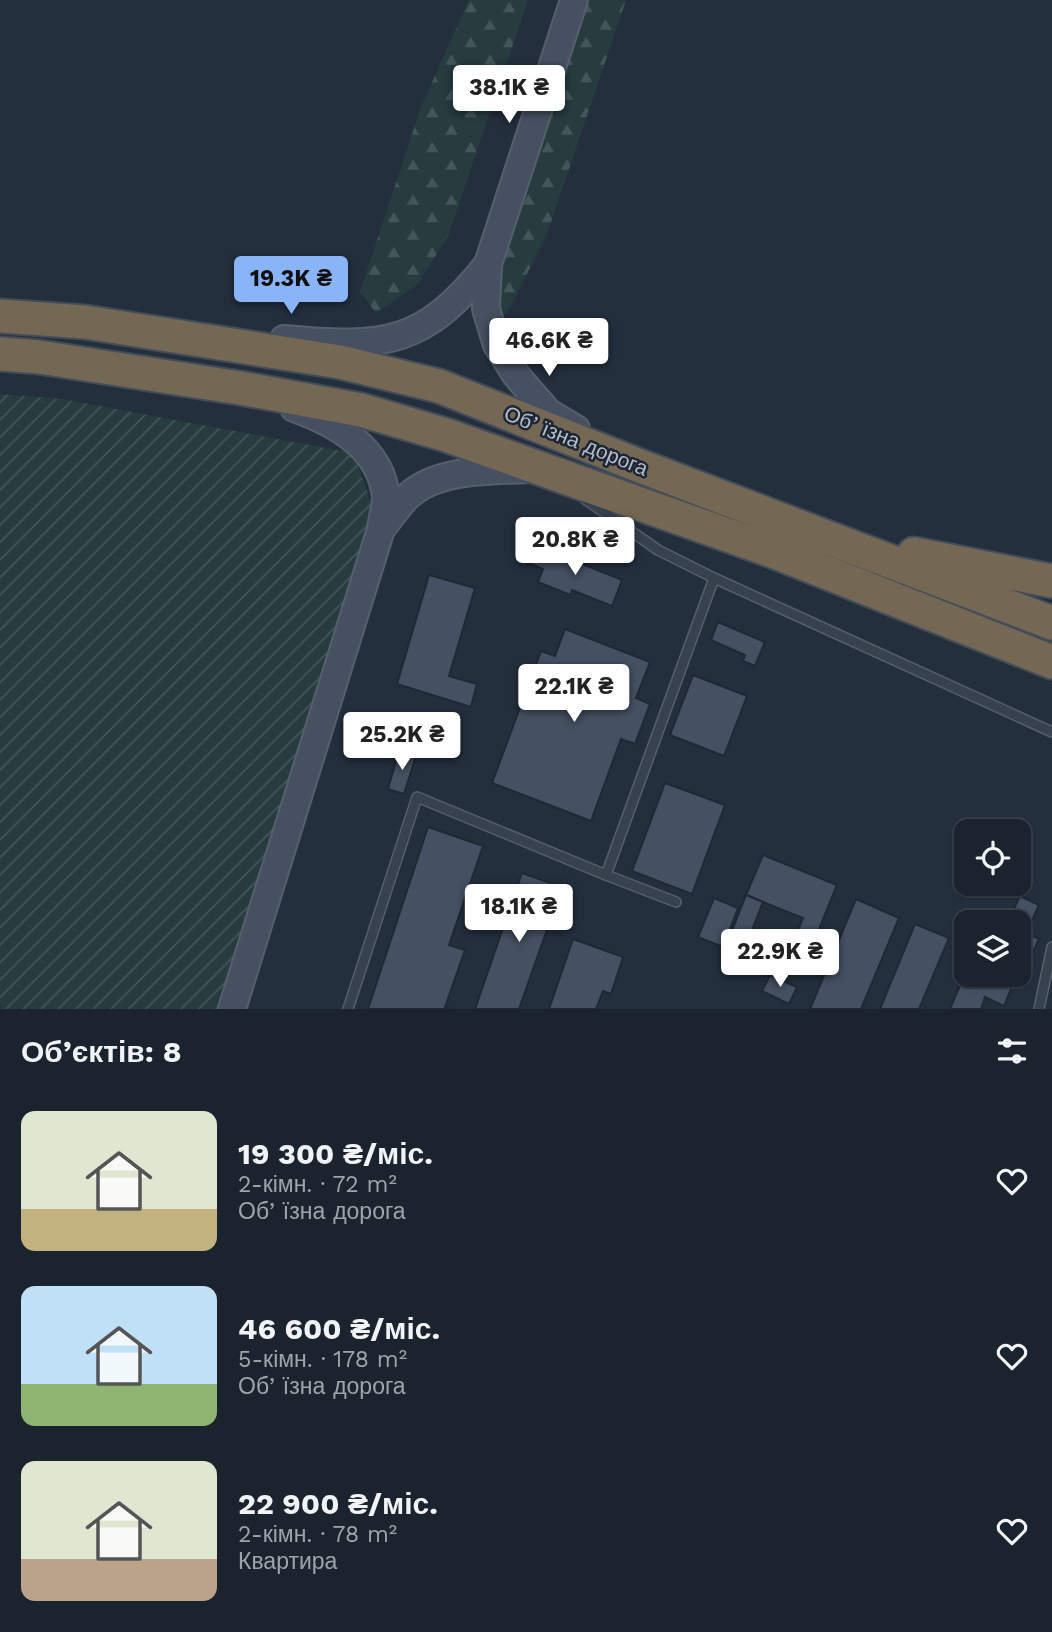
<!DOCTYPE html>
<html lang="uk">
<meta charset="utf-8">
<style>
:root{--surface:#1b232e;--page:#282f3a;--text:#f1f3f6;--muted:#a0a4aa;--line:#39404a;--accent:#8ab4f8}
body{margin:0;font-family:"Work Sans",sans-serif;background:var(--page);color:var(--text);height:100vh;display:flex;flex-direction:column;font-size:26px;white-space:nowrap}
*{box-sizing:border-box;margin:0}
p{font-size:23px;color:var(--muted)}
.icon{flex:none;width:38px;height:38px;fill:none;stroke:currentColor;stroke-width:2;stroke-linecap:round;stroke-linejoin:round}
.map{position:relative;height:1009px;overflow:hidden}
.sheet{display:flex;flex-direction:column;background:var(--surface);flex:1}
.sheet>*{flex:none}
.controls{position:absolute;left:954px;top:819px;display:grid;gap:14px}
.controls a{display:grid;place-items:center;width:77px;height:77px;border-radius:14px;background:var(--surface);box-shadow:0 2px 5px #0004,0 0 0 2px var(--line);font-size:35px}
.price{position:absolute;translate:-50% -60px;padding:0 16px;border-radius:7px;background:#fff;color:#222;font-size:23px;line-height:46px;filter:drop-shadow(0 2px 4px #0008)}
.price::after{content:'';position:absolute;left:50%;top:42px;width:21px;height:16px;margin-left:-10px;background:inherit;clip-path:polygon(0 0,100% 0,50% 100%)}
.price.current{background:var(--accent);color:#111}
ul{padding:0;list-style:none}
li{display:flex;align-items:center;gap:21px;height:175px;padding:0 21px}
li span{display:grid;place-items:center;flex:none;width:196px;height:140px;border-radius:14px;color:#555}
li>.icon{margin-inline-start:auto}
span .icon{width:84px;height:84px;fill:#fffc;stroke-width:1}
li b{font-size:30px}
h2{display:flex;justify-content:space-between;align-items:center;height:84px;padding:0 21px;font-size:30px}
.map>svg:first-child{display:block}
.forest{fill:url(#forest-firs)}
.garden{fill:url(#garden-furrows)}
.building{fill:#455162;stroke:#1f2835;stroke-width:2}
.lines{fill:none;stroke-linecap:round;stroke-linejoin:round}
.lane-casing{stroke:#565f6c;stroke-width:12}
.secondary-casing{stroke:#565f6c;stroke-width:30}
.highway-casing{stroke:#434c59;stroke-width:37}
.lane{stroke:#38414e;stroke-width:9}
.secondary{stroke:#465061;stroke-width:26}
.highway{stroke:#746855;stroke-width:33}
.labels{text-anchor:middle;stroke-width:5;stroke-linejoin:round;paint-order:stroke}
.street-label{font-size:21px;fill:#b4bcc9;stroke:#1d2633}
</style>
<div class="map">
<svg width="1052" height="1009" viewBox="0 0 1052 1009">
<defs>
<pattern id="forest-firs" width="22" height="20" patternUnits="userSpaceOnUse" patternTransform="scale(1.75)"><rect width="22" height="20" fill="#263c3f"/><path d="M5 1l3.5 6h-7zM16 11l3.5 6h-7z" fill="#435659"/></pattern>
<pattern id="garden-furrows" width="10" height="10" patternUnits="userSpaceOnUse" patternTransform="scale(1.75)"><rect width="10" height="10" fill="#263c3f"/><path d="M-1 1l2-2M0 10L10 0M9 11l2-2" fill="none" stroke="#435659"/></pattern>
</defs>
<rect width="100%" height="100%" fill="#242f3e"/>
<g class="forest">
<polygon points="469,0 528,0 448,236 417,285 376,313 360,292 421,107"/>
<polygon points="565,0 626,0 547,234 507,314 482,313"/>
</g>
<polygon class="garden" points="0,394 62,399 353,453 381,529 232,1009 0,1009"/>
<g class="building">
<polygon points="536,545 622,580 612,606 572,590 570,595 538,582 543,569 529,563"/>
<polygon points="429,575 475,588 449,676 477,684 471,707 397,684"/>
<polygon points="718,622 765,642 755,666 743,661 745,655 711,640"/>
<polygon points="565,629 650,662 636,698 650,704 635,744 621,739 591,821 492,783 541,651 555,656"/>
<polygon points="693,675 747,696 724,756 670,735"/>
<polygon points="399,751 416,756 404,794 388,789"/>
<polygon points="665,783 725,805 692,894 632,871"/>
<polygon points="428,827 483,846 449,945 465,950 445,1007 451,1009 368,1009"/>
<polygon points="763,855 837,885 804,966 787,959 803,918 746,895"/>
<polygon points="522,873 562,887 519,1009 475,1009"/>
<polygon points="746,895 763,902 741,958 724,951"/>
<polygon points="1020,896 1039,905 1028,929 1009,920"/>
<polygon points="714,898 738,908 723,947 698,937"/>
<polygon points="856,899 899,918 861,1009 810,1009"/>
<polygon points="915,924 949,938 919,1009 880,1009"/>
<polygon points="1018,928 1039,939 1032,954 1018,947"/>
<polygon points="573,939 623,957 611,994 603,991 596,1009 549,1009"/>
<polygon points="966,971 966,975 1017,975 1004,1006 985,997 981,1009 950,1009"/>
<polygon points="770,975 797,987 789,1004 762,991"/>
</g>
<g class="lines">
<defs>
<g id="lane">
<polyline points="585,499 658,550 714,578 1052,732"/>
<polyline points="676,902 606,875 714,578"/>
<polyline points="348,1009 417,797 606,875"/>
<polyline points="1039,1009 1052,947"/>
</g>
<g id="secondary">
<polyline points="574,0 488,264 486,309 497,345 516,375 549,413 576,429"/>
<path d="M284 339C384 348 423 346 488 264"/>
<path d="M382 528C390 518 398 506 407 497 437 468 491 471 530 469"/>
<path d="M232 1009 381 529C382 519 386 507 386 497 381 447 335 423 294 408"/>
</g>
<g id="highway">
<polyline points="0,316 85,322 340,362 439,386 640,466 1052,623"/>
<polyline points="0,354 39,357 240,388 361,410 446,435 775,552 1052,662"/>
<polyline points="914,554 1052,581"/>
</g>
</defs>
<use href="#lane" class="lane-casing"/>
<use href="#secondary" class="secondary-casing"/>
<use href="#highway" class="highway-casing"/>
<use href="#lane" class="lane"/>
<use href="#secondary" class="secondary"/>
<use href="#highway" class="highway"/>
</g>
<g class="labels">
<g class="street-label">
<text transform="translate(576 441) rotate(22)" y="7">Обʼїзна дорога</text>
</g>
</g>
</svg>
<div class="controls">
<a><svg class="icon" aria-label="locate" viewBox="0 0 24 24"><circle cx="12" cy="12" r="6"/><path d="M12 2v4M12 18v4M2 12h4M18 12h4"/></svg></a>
<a><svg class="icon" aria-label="layers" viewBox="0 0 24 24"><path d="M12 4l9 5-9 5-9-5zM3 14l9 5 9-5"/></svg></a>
</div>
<b class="price" style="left:509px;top:125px">38.1K ₴</b>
<b class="price current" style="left:291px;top:316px">19.3K ₴</b>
<b class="price" style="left:549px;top:378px">46.6K ₴</b>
<b class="price" style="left:575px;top:577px">20.8K ₴</b>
<b class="price" style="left:574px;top:724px">22.1K ₴</b>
<b class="price" style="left:402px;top:772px">25.2K ₴</b>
<b class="price" style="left:519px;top:944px">18.1K ₴</b>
<b class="price" style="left:780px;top:989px">22.9K ₴</b>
</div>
<section class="sheet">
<h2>Об’єктів: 8<svg class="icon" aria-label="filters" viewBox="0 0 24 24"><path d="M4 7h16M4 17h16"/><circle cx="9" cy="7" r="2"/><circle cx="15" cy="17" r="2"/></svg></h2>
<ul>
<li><span style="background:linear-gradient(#dfe7d0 70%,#c2b280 0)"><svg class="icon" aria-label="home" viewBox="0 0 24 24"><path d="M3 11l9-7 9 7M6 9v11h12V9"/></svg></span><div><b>19 300 ₴/міс.</b><p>2-кімн. · 72 m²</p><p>Обʼїзна дорога</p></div><svg class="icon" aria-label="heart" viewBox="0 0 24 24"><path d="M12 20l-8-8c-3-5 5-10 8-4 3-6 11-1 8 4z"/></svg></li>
<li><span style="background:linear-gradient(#bfe0f5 70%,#8fb573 0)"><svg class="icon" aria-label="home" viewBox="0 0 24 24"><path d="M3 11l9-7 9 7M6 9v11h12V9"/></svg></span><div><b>46 600 ₴/міс.</b><p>5-кімн. · 178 m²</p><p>Обʼїзна дорога</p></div><svg class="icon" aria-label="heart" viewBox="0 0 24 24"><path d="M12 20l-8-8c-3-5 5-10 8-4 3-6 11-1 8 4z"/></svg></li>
<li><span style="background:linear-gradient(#dfe7d0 70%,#b9a48a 0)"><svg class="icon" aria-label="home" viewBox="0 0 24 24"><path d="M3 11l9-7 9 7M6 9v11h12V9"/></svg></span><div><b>22 900 ₴/міс.</b><p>2-кімн. · 78 m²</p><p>Квартира</p></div><svg class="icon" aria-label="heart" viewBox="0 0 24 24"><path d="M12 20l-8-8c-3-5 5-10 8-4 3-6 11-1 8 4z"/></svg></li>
</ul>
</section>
